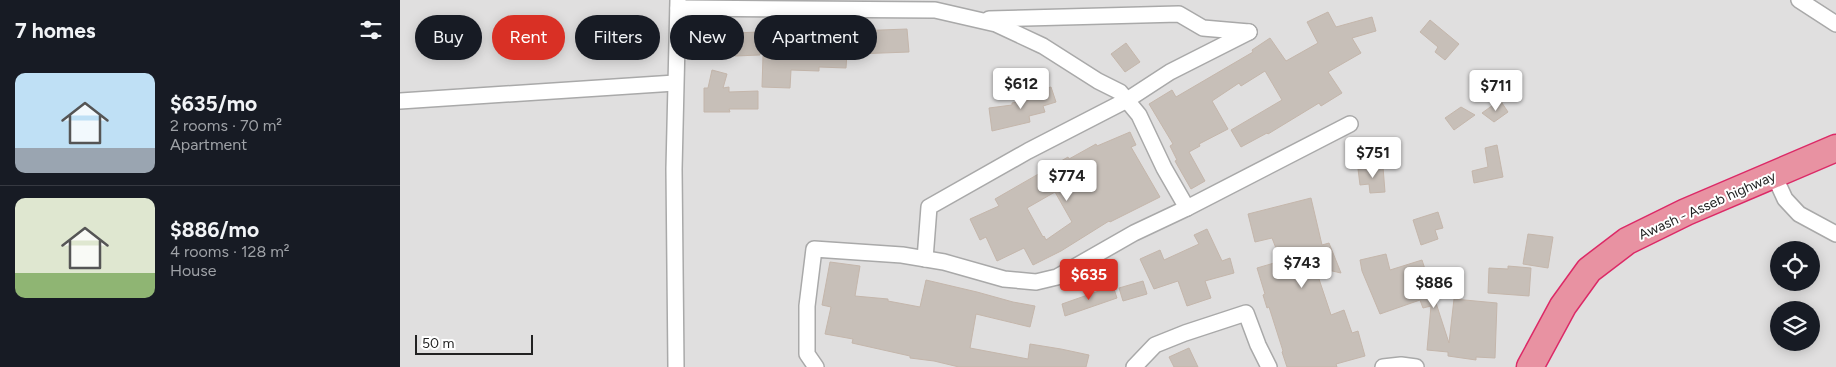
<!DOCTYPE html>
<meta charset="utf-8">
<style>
:root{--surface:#171b24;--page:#20242c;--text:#f1f3f6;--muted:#9ea1a6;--line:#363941;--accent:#d93025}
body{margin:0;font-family:Figtree,sans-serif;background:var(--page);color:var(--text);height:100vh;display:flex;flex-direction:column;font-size:19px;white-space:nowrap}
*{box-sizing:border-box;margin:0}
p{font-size:16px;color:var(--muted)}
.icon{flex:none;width:28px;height:28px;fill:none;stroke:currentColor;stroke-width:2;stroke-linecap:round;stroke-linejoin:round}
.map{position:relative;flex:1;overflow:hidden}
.details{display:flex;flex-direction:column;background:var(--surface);width:400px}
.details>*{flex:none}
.top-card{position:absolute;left:15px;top:15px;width:475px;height:45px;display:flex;gap:10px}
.fabs{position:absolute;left:1370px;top:241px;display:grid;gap:10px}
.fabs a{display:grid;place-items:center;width:50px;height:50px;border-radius:50%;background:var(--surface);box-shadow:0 2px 12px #0003;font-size:25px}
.scale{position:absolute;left:15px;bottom:12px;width:118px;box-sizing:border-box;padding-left:5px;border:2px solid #222;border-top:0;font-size:14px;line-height:18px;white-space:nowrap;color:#222;-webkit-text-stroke:4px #fff;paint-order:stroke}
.price{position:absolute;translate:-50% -42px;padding:0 11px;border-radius:5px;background:#fff;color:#222;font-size:16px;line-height:32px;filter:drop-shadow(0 1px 2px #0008)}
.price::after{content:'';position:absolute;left:50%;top:30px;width:15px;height:11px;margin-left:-8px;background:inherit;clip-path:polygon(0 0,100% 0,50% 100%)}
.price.active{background:var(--accent);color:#fff}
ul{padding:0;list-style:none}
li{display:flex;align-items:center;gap:15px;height:125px;padding:0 15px}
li+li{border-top:1px solid var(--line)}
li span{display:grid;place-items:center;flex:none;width:140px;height:100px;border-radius:10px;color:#555}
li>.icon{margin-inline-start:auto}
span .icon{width:60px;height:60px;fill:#fffc;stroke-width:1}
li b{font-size:21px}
h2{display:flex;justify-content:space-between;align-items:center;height:60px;padding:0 15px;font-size:21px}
.chip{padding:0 18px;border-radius:22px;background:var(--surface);box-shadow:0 2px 12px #0003;font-size:18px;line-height:45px}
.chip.active{background:var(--accent);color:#fff}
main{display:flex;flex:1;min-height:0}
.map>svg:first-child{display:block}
.residential{fill:#e0dfdf;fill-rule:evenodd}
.building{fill:#c7bfb8;stroke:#c4b6ab;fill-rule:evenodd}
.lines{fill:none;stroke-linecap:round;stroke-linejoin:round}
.street-casing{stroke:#a9a9a9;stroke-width:18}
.highway-casing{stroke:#dc2a67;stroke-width:29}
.street{stroke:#fff;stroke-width:15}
.highway{stroke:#e892a2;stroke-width:26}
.labels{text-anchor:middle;stroke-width:4;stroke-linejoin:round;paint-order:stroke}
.street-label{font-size:14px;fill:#222;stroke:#fff}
</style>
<main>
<section class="details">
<h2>7 homes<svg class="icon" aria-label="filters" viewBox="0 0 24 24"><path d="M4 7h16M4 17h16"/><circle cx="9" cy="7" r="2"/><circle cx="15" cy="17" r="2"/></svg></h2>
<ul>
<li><span style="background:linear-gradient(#bfe0f5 75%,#9aa5b1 0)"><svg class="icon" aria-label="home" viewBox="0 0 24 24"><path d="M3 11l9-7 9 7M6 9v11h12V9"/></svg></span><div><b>$635/mo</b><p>2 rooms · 70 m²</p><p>Apartment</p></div></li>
<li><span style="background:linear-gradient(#dfe7d0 75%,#8fb573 0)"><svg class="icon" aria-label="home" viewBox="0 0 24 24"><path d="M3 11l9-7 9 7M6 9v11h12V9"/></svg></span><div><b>$886/mo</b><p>4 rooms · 128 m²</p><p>House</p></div></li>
</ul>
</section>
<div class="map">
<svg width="1436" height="367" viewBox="0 0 1436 367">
<rect width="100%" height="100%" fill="#f2efe9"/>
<path class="residential" d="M0 0H1436V367H0ZM1379 250H1411V282H1379ZM1379 310H1411V342H1379Z"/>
<g class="building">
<polygon points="928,12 936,27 972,17 976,31 952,38 961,53 928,72 942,93 921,106 919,103 868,134 867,133 841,147 831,130 882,100 865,71 841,86 839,83 812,101 828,129 799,144 800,146 789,152 805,181 791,189 775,161 777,160 770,146 773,144 749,104 772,90 776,97 853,52 852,50 870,38 886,61 918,43 907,22"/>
<polygon points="1030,20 1059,44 1045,60 1035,52 1038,47 1020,32"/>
<polygon points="507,29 509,52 455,54 455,31"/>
<polygon points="359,32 360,55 335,56 334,33"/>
<polygon points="402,37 419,38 419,52 447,53 446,68 419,67 419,71 391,70 390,88 362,87 363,56 390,56 390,53 402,53"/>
<polygon points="726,43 740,62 725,72 711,54"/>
<polygon points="312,70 327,74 323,88 329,87 329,92 358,91 358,109 329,109 330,112 304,112 304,88 308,88"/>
<polygon points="651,87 656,102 643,106 645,112 629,116 630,122 592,131 589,108 612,105 612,103 629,100 627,94"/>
<polygon points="1100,100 1108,112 1094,122 1082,113"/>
<polygon points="1061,107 1075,115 1054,130 1045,118"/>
<path d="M730 132 736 145 731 147 760 197 710 222 709 221 661 251 633 265 624 248 597 261 586 237 580 240 570 219 599 206 595 199 668 157 669 159 696 144 697 146ZM655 192 672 222 646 240 644 236 643 237 627 208Z"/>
<polygon points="1097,145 1103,177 1074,183 1072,171 1088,167 1085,148"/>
<polygon points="983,167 985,192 970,193 969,184 960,185 958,169"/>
<polygon points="911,198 922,245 929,243 941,273 915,267 931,315 944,310 952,333 958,331 965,356 936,364 937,367 887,367 882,352 883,351 869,307 867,308 863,295 865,294 857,268 881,261 872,238 855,242 848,214"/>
<polygon points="1038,212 1043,228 1035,230 1038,239 1021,245 1013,220"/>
<polygon points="807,229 822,261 830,258 834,273 805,281 811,298 787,306 778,281 754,289 740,259 760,250 764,260 799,244 794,235"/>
<polygon points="1128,234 1153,237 1148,268 1123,264"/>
<polygon points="986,254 990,270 1022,260 1049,343 1054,299 1097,303 1095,358 1076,357 1076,360 1048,356 1048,352 1027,350 1031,306 1023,308 1020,300 980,314 962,271 960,260"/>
<polygon points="430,262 460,266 455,296 488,299 488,301 520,307 526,280 577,292 613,302 635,306 630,327 576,314 570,348 628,359 630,344 661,349 689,355 686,367 559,367 534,361 510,358 510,356 452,343 453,339 425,334 431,307 422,305"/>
<polygon points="1108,266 1131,268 1129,296 1088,293 1089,268 1108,269"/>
<polygon points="743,281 747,294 723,301 719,288"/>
<polygon points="713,286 717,298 665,316 662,304"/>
<polygon points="789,348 798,367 774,367 769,357"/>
</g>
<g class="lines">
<defs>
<g id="street">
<polyline points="1399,0 1436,24"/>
<polyline points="278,8 535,10 596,24 643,46 698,81 720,92 739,115 764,168 787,208"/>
<polyline points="589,19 779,14 803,28 849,32"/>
<polyline points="0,101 275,83"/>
<polyline points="1374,175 1385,199 1399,214 1436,234"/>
<polyline points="525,259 529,207 628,151 727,100 770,72 849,32"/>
<polyline points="276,367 274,169 278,0"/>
<polyline points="416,367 407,354 407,306 414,249 502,255 544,262 604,279 636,282 657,277 734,233 787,208 950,124"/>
<polyline points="734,367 755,345 785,333 846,313 858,345 869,367"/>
<polyline points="983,367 1001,365 1016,367"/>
</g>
<polyline id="highway" points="1130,367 1163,306 1189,270 1227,241 1286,212 1436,148"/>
</defs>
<use href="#street" class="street-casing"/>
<use href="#highway" class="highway-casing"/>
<use href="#street" class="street"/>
<use href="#highway" class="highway"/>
</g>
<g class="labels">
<g class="street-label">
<text transform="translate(1307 205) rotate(-24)" y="5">Awash - Asseb highway</text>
</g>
</g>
</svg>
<div class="fabs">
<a><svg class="icon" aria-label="locate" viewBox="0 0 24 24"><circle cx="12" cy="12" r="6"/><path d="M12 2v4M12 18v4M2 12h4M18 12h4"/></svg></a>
<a><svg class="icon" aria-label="layers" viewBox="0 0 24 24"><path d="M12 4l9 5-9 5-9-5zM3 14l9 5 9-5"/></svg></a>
</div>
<div class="scale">50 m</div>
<b class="price" style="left:621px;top:110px">$612</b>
<b class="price" style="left:1096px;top:112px">$711</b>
<b class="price" style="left:973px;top:179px">$751</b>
<b class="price" style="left:667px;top:202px">$774</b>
<b class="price" style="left:902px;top:289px">$743</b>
<b class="price active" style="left:689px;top:301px">$635</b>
<b class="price" style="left:1034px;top:309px">$886</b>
<div class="top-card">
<a class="chip">Buy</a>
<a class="chip active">Rent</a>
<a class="chip">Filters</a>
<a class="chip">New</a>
<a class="chip">Apartment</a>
</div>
</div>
</main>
